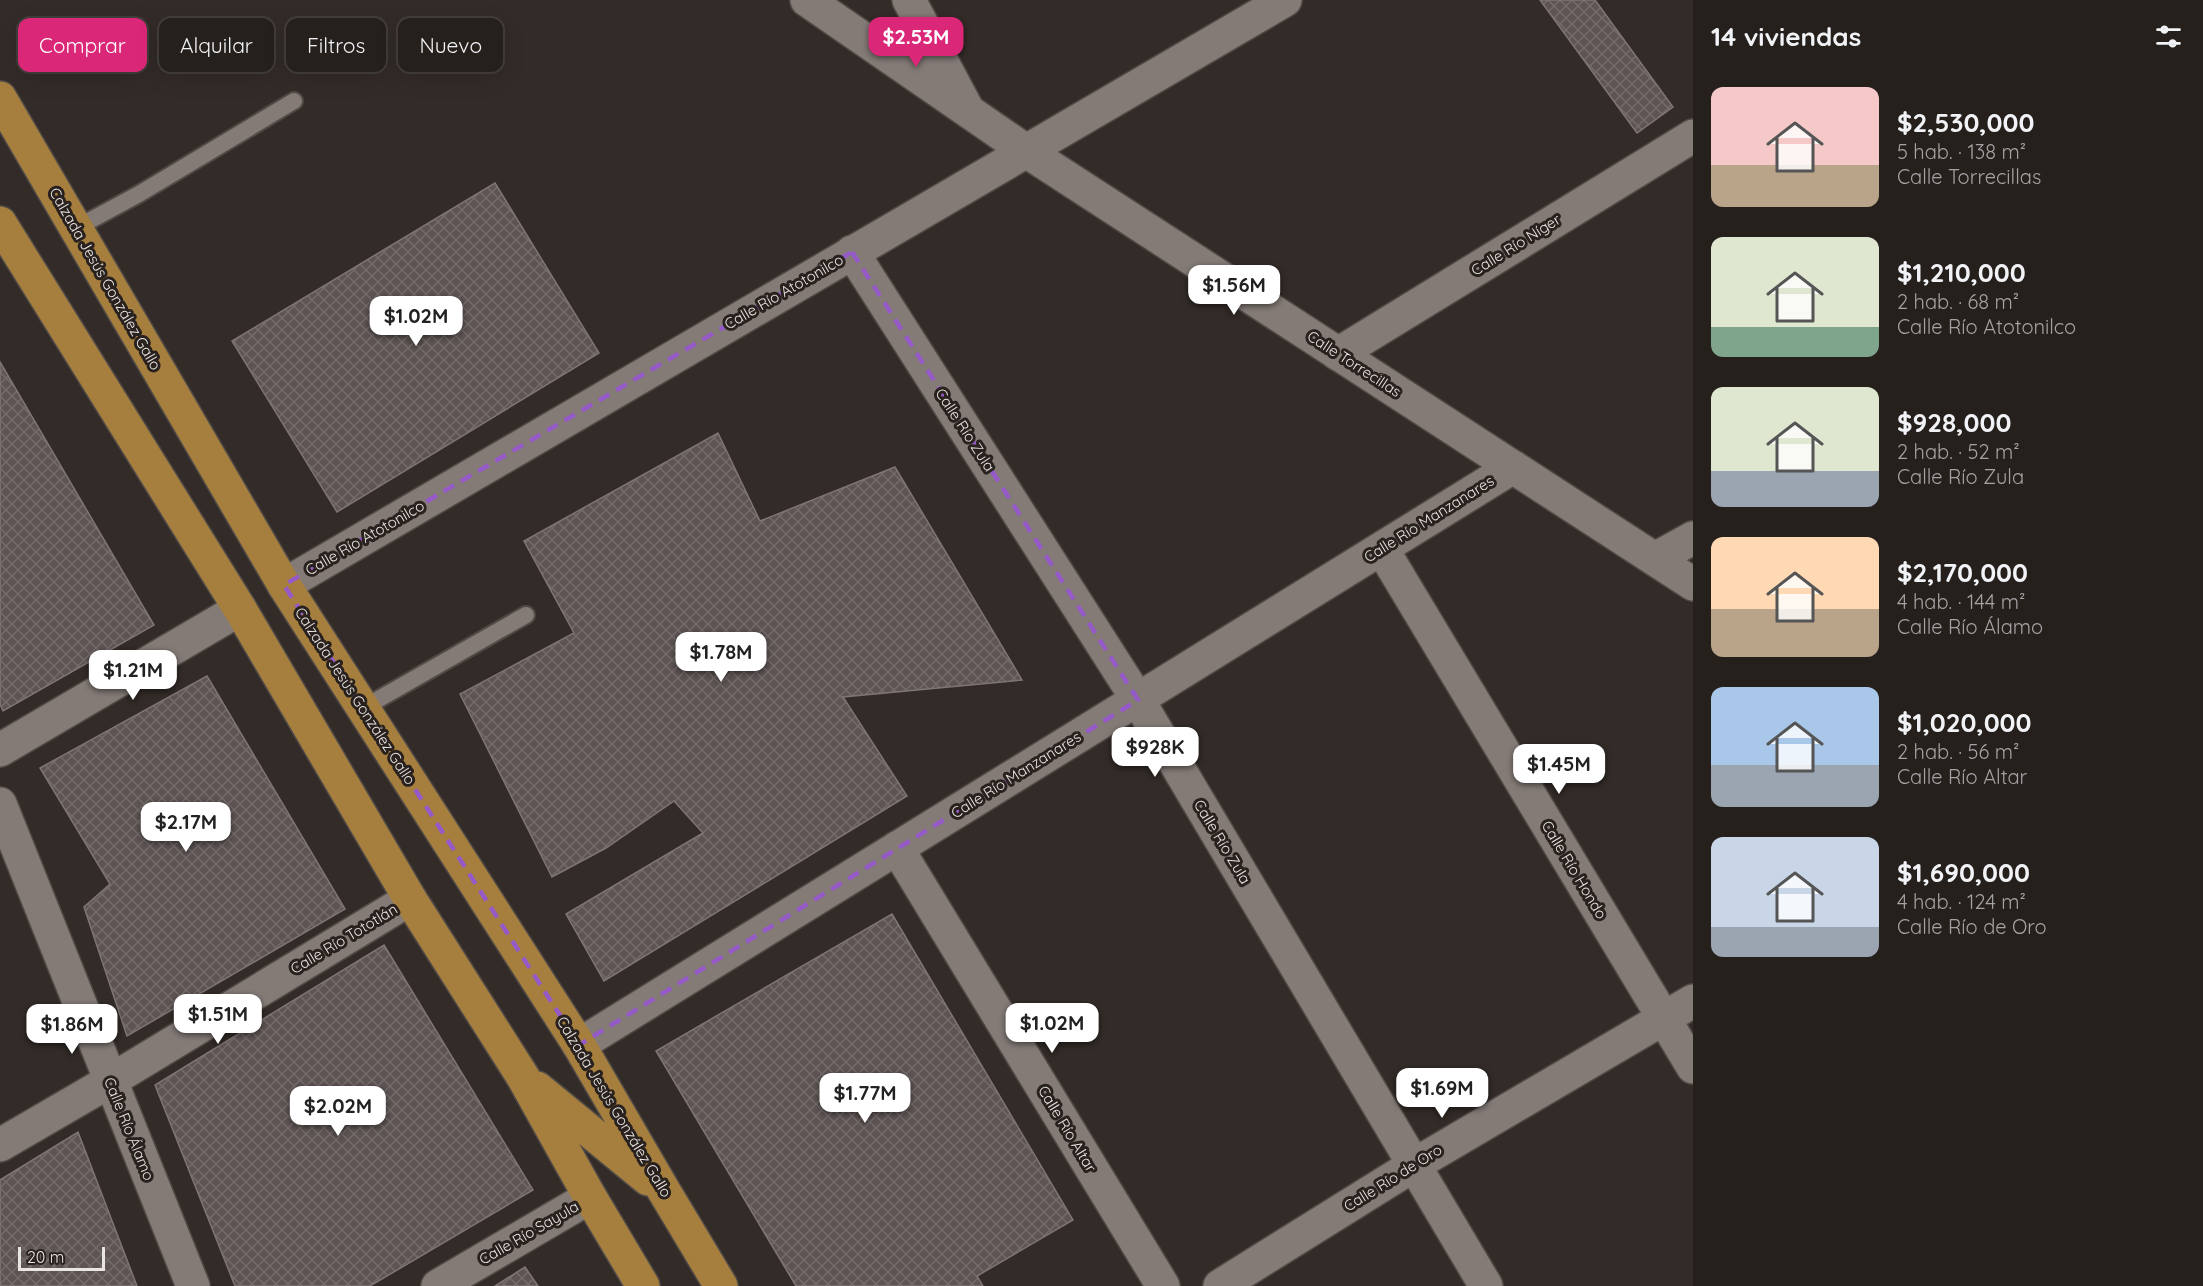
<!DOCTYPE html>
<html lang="es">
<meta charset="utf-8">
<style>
:root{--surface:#26201d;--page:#322d2a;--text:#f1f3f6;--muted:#a4a3a4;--line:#423e3b;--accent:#db2777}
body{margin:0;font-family:Quicksand,sans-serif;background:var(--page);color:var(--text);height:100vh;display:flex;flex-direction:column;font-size:22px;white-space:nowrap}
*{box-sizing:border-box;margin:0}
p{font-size:20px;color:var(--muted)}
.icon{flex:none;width:33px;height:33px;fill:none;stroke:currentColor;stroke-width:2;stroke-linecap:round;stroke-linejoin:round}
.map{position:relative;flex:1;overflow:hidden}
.side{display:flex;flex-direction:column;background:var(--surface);width:510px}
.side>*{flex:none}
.guide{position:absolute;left:18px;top:18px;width:570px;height:54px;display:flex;gap:12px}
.scale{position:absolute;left:18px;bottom:15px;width:87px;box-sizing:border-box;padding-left:6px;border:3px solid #e9e5e2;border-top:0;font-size:16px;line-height:21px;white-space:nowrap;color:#e9e5e2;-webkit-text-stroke:4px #28211e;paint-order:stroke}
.price{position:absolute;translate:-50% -51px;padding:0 14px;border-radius:12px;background:#fff;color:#222;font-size:20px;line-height:39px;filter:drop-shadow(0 2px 3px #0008)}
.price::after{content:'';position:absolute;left:50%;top:36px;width:18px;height:14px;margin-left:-9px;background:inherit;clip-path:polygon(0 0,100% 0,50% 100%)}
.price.active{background:var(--accent);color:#fff}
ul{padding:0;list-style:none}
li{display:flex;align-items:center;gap:18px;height:150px;padding:0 18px}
li span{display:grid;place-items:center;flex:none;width:168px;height:120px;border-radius:12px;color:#555}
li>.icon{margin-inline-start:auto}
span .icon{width:72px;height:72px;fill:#fffc;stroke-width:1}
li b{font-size:26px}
h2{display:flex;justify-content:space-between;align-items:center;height:72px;padding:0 18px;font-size:26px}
.chip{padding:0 21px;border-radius:12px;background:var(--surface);box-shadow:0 6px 24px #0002,0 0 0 2px var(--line);font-size:21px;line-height:54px}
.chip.active{background:var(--accent);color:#fff}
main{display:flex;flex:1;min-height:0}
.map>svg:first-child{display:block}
.building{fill:url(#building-cross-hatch);stroke:#7f7574;stroke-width:1.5}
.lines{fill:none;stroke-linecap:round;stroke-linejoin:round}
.service-casing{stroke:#504a47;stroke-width:20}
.minor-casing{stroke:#504a47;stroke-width:36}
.primary-casing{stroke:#504a47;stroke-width:36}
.service{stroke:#847b77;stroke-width:16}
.minor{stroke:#847b77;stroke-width:33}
.primary{stroke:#a67f3f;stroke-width:33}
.marked{fill:none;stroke:#965ac8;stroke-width:4.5;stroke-dasharray:12 8;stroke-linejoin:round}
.labels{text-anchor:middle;stroke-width:6;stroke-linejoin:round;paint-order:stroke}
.street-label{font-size:15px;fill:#e9e5e2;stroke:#28211e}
</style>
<main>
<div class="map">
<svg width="1693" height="1286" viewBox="0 0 1693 1286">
<defs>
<pattern id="building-cross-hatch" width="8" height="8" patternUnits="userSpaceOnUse" patternTransform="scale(1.5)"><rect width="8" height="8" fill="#5d5453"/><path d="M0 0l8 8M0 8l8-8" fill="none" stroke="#746c6b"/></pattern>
</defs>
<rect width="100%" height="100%" fill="#322b27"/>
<g class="building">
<polygon points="1540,0 1595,0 1673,107 1637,133"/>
<polygon points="495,183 599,353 337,512 232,341"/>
<polygon points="0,362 154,625 3,711 0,704"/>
<polygon points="718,433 760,521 895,467 1022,680 843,697 907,796 604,981 566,914 703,833 674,801 606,848 552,877 460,694 574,633 524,541"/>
<polygon points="207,676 345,909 127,1036 84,907 110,884 40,768"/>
<polygon points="892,914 1073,1220 977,1276 983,1286 796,1286 656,1051"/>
<polygon points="384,945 533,1190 370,1286 235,1286 155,1085"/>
<polygon points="78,1132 137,1286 0,1286 0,1180"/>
<polygon points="525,1267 538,1286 495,1286"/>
</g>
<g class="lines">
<defs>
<g id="service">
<polyline points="76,228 139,194 294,101"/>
<polyline points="363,708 526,615"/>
</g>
<g id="minor">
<polyline points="807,0 1026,151 1693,584"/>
<polyline points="909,0 966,107"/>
<polyline points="852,252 1138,700 1486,1286"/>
<polyline points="1338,354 1693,136"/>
<polyline points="1382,549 1693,1067"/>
<polyline points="1655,559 1693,538"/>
<polyline points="284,585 1285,0"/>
<polyline points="0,750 240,609"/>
<polyline points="0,804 193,1286"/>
<polyline points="897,848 1163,1286"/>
<polyline points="579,1045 1513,467"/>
<polyline points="0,1145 110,1081 410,899"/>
<polyline points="438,1286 590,1197"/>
<polyline points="1220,1286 1414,1165 1693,1001"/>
</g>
<g id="primary">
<polyline points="0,98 284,585 579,1045 664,1191 721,1286"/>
<polyline points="0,223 240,609 410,899 523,1077 590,1197 643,1286"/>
<polyline points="537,1088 648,1179"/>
</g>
</defs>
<use href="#service" class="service-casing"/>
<use href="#minor" class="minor-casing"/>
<use href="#primary" class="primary-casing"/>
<use href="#service" class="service"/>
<use href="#minor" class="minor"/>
<use href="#primary" class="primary"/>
</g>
<path class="marked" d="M852 252 1138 700 579 1045 284 585Z"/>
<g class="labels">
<g class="street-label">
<text transform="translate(1516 245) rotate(-32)" y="5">Calle Río Níger</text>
<text transform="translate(105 279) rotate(60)" y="5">Calzada Jesús González Gallo</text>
<text transform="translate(784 292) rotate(-30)" y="5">Calle Río Atotonilco</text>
<text transform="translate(1354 364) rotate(33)" y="5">Calle Torrecillas</text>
<text transform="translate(965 430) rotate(57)" y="5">Calle Río Zula</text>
<text transform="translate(1429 519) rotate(-32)" y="5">Calle Río Manzanares</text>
<text transform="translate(365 538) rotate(-30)" y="5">Calle Río Atotonilco</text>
<text transform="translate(355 696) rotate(57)" y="5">Calzada Jesús González Gallo</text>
<text transform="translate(1016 775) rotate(-32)" y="5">Calle Río Manzanares</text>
<text transform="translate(1222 842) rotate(59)" y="5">Calle Río Zula</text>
<text transform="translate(1574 870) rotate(59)" y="5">Calle Río Hondo</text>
<text transform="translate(344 939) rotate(-31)" y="5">Calle Río Tototlán</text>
<text transform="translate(614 1107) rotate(59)" y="5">Calzada Jesús González Gallo</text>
<text transform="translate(129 1129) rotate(68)" y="5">Calle Río Álamo</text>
<text transform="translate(1067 1129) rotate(59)" y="5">Calle Río Altar</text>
<text transform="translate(1393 1178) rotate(-32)" y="5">Calle Río de Oro</text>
<text transform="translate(529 1233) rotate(-30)" y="5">Calle Río Sayula</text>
</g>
</g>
</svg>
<div class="scale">20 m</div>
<b class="price active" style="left:916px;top:68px">$2.53M</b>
<b class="price" style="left:1234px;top:316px">$1.56M</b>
<b class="price" style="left:416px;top:347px">$1.02M</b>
<b class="price" style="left:721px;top:683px">$1.78M</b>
<b class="price" style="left:133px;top:701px">$1.21M</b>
<b class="price" style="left:1155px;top:778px">$928K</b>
<b class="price" style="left:1559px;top:795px">$1.45M</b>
<b class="price" style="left:186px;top:853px">$2.17M</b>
<b class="price" style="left:218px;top:1045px">$1.51M</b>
<b class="price" style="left:1052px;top:1054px">$1.02M</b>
<b class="price" style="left:72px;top:1055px">$1.86M</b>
<b class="price" style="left:1442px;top:1119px">$1.69M</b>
<b class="price" style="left:865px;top:1124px">$1.77M</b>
<b class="price" style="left:338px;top:1137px">$2.02M</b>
<div class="guide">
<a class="chip active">Comprar</a>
<a class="chip">Alquilar</a>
<a class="chip">Filtros</a>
<a class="chip">Nuevo</a>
</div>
</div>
<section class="side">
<h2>14 viviendas<svg class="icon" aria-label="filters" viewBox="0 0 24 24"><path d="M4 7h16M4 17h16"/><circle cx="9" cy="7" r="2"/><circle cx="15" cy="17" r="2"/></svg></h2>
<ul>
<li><span style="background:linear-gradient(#f6c9c9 65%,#b9a48a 0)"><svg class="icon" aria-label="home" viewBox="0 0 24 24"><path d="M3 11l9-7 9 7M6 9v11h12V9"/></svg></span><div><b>$2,530,000</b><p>5 hab. · 138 m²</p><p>Calle Torrecillas</p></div></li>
<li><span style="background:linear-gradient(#dfe7d0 75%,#7fa58c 0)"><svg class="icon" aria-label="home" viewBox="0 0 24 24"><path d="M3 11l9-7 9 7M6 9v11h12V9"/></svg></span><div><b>$1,210,000</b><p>2 hab. · 68 m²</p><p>Calle Río Atotonilco</p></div></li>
<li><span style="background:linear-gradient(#dfe7d0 70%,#9aa5b1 0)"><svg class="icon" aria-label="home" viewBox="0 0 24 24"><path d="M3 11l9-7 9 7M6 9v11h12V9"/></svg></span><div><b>$928,000</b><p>2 hab. · 52 m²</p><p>Calle Río Zula</p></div></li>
<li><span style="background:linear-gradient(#ffd9b3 60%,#b9a48a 0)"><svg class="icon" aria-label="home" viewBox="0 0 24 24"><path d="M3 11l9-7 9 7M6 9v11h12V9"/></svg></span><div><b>$2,170,000</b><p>4 hab. · 144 m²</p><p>Calle Río Álamo</p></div></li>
<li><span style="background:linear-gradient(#a9c7e8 65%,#9aa5b1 0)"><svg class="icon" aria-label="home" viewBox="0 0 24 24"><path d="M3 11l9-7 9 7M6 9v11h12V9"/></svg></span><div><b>$1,020,000</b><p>2 hab. · 56 m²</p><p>Calle Río Altar</p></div></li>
<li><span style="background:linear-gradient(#c9d6e8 75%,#9aa5b1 0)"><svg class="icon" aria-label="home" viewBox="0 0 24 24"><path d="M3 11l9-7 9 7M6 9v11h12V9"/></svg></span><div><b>$1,690,000</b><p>4 hab. · 124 m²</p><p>Calle Río de Oro</p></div></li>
</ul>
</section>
</main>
